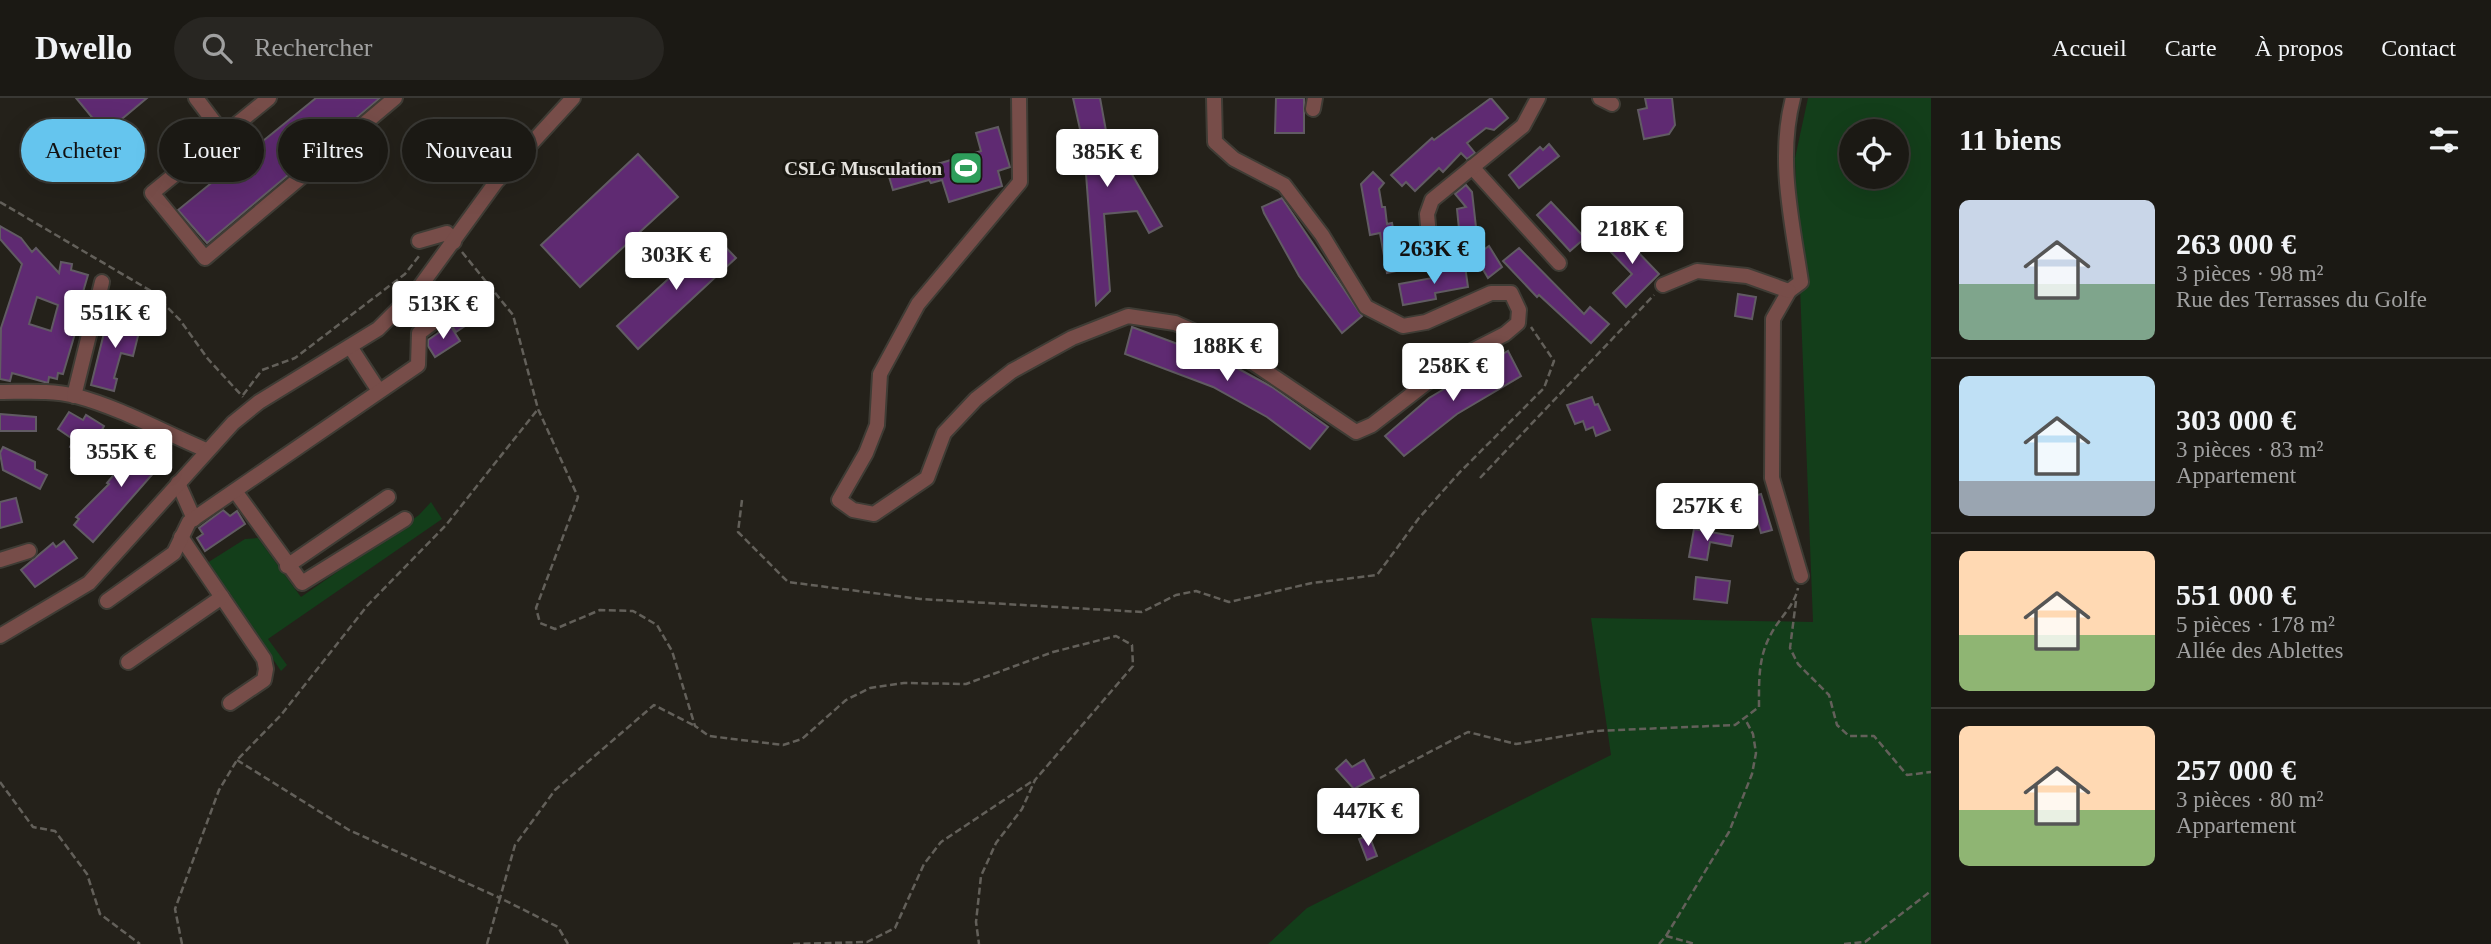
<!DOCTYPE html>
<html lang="fr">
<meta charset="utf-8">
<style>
:root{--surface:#1b1914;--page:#282622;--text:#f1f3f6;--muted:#a0a0a0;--line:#393834;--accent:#65c5ee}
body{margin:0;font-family:"Times New Roman",serif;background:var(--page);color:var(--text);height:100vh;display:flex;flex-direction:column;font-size:26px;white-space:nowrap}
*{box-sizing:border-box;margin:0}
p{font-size:23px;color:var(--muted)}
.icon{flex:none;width:38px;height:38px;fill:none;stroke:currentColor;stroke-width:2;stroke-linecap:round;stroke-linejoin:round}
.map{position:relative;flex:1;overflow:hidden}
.side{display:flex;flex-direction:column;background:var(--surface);width:560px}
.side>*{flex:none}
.banner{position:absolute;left:21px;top:21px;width:665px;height:63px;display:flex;gap:14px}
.controls{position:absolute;left:1839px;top:21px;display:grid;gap:14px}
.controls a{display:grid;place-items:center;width:70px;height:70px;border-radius:50%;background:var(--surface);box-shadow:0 7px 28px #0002,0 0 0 2px var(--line);font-size:35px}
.price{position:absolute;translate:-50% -60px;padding:0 16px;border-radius:7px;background:#fff;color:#222;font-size:23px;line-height:46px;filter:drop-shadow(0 2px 4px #0008)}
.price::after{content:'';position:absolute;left:50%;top:42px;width:21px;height:16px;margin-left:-10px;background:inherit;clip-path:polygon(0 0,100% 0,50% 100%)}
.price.active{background:var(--accent);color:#111}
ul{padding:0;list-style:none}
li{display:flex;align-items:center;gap:21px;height:175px;padding:0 28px}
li+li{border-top:2px solid var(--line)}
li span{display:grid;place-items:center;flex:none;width:196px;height:140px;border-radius:10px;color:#555}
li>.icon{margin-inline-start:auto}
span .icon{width:84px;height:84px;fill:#fffc;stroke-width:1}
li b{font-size:30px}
h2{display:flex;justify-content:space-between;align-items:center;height:84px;padding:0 28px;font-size:30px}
.tag{padding:0 24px;border-radius:32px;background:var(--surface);box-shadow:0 7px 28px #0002,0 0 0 2px var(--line);font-size:24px;line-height:63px}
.tag.active{background:var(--accent);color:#111}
header{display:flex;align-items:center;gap:42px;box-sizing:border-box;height:98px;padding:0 35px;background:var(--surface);border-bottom:2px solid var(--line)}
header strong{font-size:33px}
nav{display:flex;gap:38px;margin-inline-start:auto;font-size:24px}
.search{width:490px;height:63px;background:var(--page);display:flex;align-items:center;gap:18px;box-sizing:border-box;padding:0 24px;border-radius:38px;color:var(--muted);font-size:26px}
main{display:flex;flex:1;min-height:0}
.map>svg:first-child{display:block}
.green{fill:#133e1a;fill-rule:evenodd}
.building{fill:#5f2a72;stroke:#615b63;stroke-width:2;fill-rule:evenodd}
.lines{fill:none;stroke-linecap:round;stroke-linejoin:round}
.minor-casing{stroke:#3f3c35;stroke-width:18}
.path{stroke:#63605a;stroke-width:2.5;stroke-dasharray:7 3.5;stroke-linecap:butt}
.minor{stroke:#774d49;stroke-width:14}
.labels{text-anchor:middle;stroke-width:6;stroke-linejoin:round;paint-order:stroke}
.poi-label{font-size:19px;font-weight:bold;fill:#e5e3de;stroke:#1a1811;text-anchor:end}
</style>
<header>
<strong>Dwello</strong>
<div class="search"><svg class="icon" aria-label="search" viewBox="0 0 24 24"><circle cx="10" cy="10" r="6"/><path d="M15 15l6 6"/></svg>Rechercher</div>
<nav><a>Accueil</a><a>Carte</a><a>À propos</a><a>Contact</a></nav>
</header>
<main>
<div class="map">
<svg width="1931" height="846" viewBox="0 0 1931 846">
<rect width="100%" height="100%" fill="#24211a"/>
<g class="green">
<path d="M1808 0H1931V846H1268L1307 810 1611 657 1591 520 1813 524 1795 60ZM1852 33H1897V79H1852Z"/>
<polygon points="431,404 442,421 268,541 287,567 281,573 207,465 245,441 258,440 301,499 419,417"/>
</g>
<g class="building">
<polygon points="76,0 147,0 105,35"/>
<polygon points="316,0 380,0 207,145 178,112"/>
<polygon points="1073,0 1100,0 1113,71 1127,68 1162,128 1149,135 1137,113 1104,116 1110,193 1096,207 1086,76 1090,76"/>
<polygon points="1276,0 1304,0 1304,35 1275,35"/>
<polygon points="1491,0 1508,20 1494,32 1486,30 1467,45 1475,55 1467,61 1461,55 1443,74 1439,70 1415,93 1406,84 1402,88 1391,77 1432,40 1434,42"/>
<polygon points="1645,0 1672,0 1675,27 1669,36 1644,41 1638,12 1647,10"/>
<polygon points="998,29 1010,69 998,73 1002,88 949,104 942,82 931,85 929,82 893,92 887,72 911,65 914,73 981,53 976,35"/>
<polygon points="1549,46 1559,58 1519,90 1509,77 1540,49 1543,52"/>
<polygon points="638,56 678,99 580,189 541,147"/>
<polygon points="1373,74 1384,85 1379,91 1382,109 1385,109 1387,126 1392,125 1401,172 1387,175 1380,135 1370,137 1361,86"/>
<polygon points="1466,87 1472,94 1477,138 1460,141 1457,111 1466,109 1455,96"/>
<polygon points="1282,100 1362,218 1342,235 1299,178 1264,115 1262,109"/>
<polygon points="1551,104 1585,140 1570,153 1537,117"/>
<polygon points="1633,127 1646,140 1635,151 1659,176 1626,209 1613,195 1632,176 1608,151"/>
<path d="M0 128 21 140 32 154 36 150 59 175 61 164 72 166 71 172 88 177 83 194 87 195 63 276 58 275 57 281 49 279 48 285 12 275 10 283 0 281 1 230 22 166 0 141ZM37 199 58 207 51 233 29 226Z"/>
<polygon points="715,138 736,160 638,251 617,228"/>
<polygon points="1489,148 1502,169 1488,180 1475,158"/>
<polygon points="1519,150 1584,216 1590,209 1609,226 1591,245 1539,197 1537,199 1503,163"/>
<polygon points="1465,168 1468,189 1435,195 1436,201 1403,207 1399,186 1438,179 1437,173"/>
<polygon points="1738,196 1756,199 1752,221 1735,218"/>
<polygon points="474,206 482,217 456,234 449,224"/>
<polygon points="117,216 136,221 134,228 140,230 133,258 121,255 114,280 117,281 114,293 91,287 105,231"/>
<polygon points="450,227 460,243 435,259 428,248 428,242"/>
<polygon points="1132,229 1226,264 1272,289 1328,329 1310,351 1267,319 1213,289 1125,256"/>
<polygon points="1508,253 1521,278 1457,316 1404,358 1385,338 1429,300"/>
<polygon points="1592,299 1595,307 1598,306 1610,332 1596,338 1593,329 1586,332 1583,323 1575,326 1567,307"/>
<polygon points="69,314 83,322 86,317 104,328 83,367 71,360 76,353 70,349 74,342 58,331"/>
<polygon points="0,316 36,319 36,333 0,333"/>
<polygon points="153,340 171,355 93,444 74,427 79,421 76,419 109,386 107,385 121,368 146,343 148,345"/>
<polygon points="3,349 35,364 35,371 47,377 40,391 3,372 0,355"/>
<polygon points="1761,396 1772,432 1761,435 1751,399"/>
<polygon points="16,400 22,424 0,430 0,404"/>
<polygon points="223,412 230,418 237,413 245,426 205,453 197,440 203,436 199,430"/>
<polygon points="1694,431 1733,438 1731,448 1710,444 1707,462 1689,459"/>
<polygon points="64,443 77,460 35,489 21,472 53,445 56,449"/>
<polygon points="1696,479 1730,483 1727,505 1694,501"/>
<polygon points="1346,662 1352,669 1364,662 1374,680 1354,691 1336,671"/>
<polygon points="1369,737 1377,758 1367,762 1359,741"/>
</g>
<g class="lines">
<defs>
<g id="minor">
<polyline points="196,0 224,37"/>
<polyline points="269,0 152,95 205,160 395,0"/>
<polyline points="1019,0 1020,84 918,206 880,276 877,327 866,355 839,402 853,412 874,416 927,380 944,335 976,301 1012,273 1072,240 1128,218 1175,225 1231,250 1356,334 1372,327 1460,259 1505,236 1518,225 1519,212 1511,195 1491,195 1426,224 1403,228 1366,209 1322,137 1284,87 1234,61 1215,44 1214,0"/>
<polyline points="1600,0 1612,6"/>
<path d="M1793 0C1777 61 1792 123 1801 184L1789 193 1773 221 1772 380 1801 478"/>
<polyline points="1313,11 1315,0"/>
<polyline points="1472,69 1559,165"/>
<polyline points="419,143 447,135 454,144"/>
<polyline points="1430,149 1427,116 1432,102 1523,28 1538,0"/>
<polyline points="1663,187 1697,173 1747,178 1789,193"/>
<polyline points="351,250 379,293"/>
<path d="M0 294C25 294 51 292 76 298 121 310 163 334 206 352"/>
<polyline points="74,298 102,184"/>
<polyline points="178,385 194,421"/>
<polyline points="235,393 302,485 405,421"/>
<polyline points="181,439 264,561 266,571 264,582 230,605"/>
<polyline points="0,462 29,453"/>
<polyline points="287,468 388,399"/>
<polyline points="107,503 174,455 189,424 418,267 419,235 468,198"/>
<polyline points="0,538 89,485 233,325 259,304 378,231 419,190 496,84 573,0"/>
<polyline points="128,564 222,499"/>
</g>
</defs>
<use href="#minor" class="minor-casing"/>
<g class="path">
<polyline points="0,104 151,193 180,222 208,261 243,299"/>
<polyline points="462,154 513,217 538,311 578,399 536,510 540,525 555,531 600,512 633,513 657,527 672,553 695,628 709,638 783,647 802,641 846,602 870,590 904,585 966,586 1053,554 1116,538 1132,547 1133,568 1035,682 1022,711 996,745 981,778 976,824 979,846"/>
<polyline points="243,297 262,272 295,260 405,176 419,158"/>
<polyline points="1480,380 1654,197"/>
<polyline points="742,402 738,434 788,484 920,501 1142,514 1176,497 1196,493 1229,504 1312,485 1377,477 1419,420 1459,375 1544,290 1554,263 1531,229"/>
<polyline points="1796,503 1790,550 1798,566 1829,597 1837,627 1849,638 1874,638 1907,677 1931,674"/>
<polyline points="237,662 349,732 500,800 515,747 555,692 654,607 695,628"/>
<path d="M1380 680 1468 634 1516 646 1595 633 1735 627 1759 609C1759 585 1758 560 1770 538 1778 521 1794 509 1798 490"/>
<polyline points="0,684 33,729 55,733 87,776 100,816 140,846"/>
<polyline points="1666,838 1729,734 1752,676 1756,655 1753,636 1745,621"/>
<polyline points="182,846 175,811 219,692 237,662 281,617 367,508 446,427 538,311"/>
<polyline points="487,846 500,800 558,829 568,846"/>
<polyline points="793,846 867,844 895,830 924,766 941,744 1034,682"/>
<polyline points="1659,846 1666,838 1695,846"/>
<polyline points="1844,846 1865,844 1931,793"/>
</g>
<use href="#minor" class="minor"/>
</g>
<defs>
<symbol id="stadium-square" viewBox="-11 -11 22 22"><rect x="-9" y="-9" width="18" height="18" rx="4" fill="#2e9e5b" stroke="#1a1811"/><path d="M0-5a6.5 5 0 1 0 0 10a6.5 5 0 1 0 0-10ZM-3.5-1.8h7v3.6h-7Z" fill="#fff"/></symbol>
</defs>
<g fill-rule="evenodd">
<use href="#stadium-square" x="947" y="51" width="38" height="38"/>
</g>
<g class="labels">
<g class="poi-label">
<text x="942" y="77">CSLG Musculation</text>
</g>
</g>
</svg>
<div class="controls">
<a><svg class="icon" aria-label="locate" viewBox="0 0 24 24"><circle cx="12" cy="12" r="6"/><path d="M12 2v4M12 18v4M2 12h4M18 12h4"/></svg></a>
</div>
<b class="price" style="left:1107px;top:91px">385K €</b>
<b class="price" style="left:1632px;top:168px">218K €</b>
<b class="price active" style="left:1434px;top:188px">263K €</b>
<b class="price" style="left:676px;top:194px">303K €</b>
<b class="price" style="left:443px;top:243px">513K €</b>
<b class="price" style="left:115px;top:252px">551K €</b>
<b class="price" style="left:1227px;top:285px">188K €</b>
<b class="price" style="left:1453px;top:305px">258K €</b>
<b class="price" style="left:121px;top:391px">355K €</b>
<b class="price" style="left:1707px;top:445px">257K €</b>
<b class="price" style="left:1368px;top:750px">447K €</b>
<div class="banner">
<a class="tag active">Acheter</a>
<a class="tag">Louer</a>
<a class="tag">Filtres</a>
<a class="tag">Nouveau</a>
</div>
</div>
<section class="side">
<h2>11 biens<svg class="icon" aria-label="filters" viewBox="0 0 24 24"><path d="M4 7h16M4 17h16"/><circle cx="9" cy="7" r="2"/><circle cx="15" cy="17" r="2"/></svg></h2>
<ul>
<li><span style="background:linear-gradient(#c9d6e8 60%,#7fa58c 0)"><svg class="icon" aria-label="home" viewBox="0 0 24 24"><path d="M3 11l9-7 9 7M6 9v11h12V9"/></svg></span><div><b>263 000 €</b><p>3 pièces · 98 m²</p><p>Rue des Terrasses du Golfe</p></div></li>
<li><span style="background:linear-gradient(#bfe0f5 75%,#9aa5b1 0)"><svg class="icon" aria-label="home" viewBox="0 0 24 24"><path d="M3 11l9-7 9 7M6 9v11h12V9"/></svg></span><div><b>303 000 €</b><p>3 pièces · 83 m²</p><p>Appartement</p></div></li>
<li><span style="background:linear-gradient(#ffd9b3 60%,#8fb573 0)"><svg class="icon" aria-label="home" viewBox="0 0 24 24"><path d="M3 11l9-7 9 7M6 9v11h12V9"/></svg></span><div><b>551 000 €</b><p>5 pièces · 178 m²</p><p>Allée des Ablettes</p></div></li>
<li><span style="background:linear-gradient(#ffd9b3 60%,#8fb573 0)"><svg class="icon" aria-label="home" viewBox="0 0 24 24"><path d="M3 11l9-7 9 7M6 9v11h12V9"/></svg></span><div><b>257 000 €</b><p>3 pièces · 80 m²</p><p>Appartement</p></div></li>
</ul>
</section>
</main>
